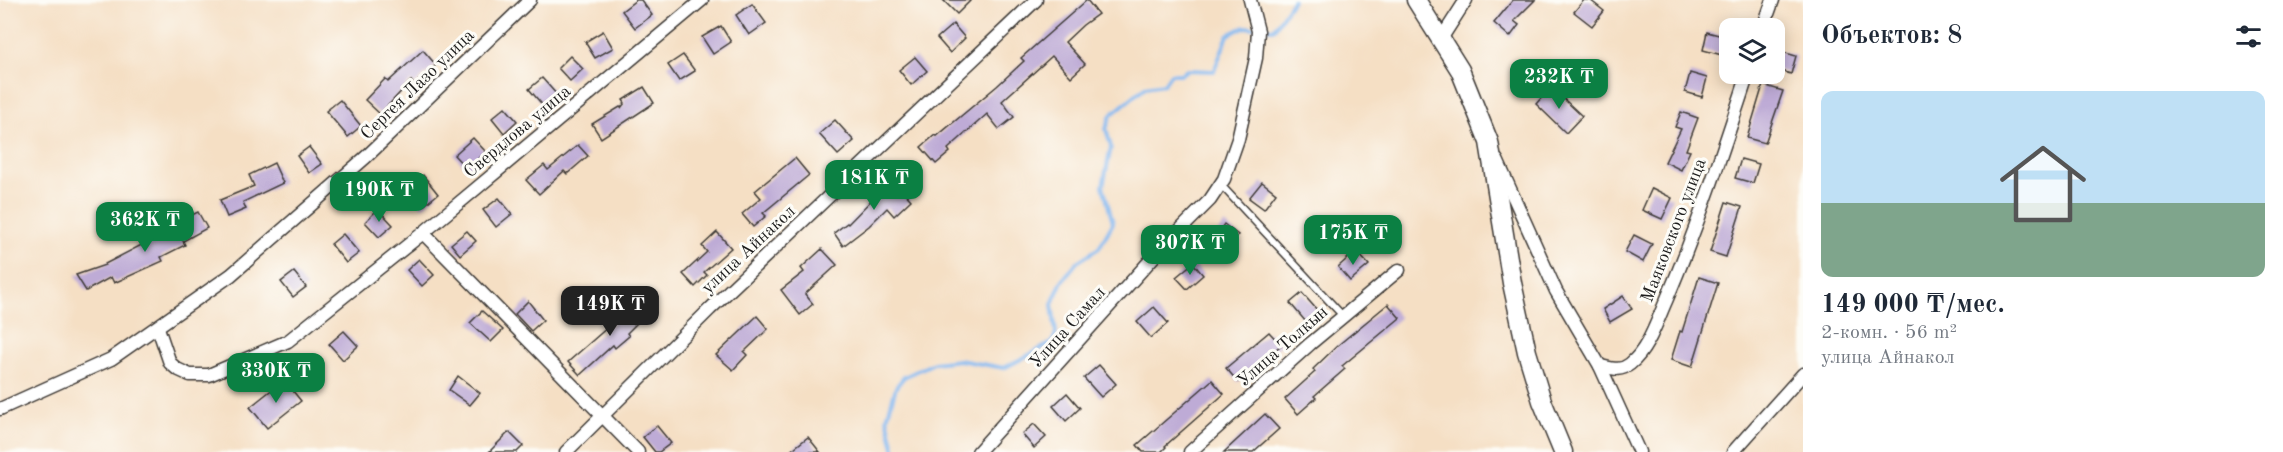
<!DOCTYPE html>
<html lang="ru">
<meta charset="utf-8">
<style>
:root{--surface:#fff;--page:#f2f2f3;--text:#1f2937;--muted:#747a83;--line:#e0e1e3;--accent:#0b8043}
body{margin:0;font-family:"Old Standard TT",serif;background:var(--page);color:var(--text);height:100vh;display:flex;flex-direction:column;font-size:22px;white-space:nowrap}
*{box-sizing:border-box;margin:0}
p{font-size:20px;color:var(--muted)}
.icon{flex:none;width:33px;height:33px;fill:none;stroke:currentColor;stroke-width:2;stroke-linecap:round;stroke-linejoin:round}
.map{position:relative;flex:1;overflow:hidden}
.drawer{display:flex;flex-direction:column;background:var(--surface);width:480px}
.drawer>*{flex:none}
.tools{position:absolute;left:1719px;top:18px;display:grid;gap:12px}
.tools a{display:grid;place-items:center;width:66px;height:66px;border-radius:12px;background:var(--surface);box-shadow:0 3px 15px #0003;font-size:30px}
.price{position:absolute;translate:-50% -51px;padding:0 14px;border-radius:12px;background:var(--accent);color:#fff;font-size:20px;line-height:39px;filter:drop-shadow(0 2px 3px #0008)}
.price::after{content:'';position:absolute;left:50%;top:36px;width:18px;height:14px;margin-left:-9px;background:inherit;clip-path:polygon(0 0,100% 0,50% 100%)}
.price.selected{background:#222;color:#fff}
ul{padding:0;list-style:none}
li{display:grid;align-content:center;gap:12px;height:318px;padding:0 18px}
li+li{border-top:2px solid var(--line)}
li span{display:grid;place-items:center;height:186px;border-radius:12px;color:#555}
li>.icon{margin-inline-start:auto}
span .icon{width:108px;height:108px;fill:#fffc;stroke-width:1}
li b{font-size:26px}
h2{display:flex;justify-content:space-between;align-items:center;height:72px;padding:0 18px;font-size:26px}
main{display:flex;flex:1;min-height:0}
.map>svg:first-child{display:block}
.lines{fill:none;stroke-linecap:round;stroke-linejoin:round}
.stream{stroke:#80b6ef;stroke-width:4}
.building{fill:#beabd6}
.lane-casing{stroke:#3d3935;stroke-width:9}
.street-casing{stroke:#3d3935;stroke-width:15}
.secondary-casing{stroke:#3d3935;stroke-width:21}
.lane{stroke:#fff;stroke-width:6}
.street{stroke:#fff;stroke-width:12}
.secondary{stroke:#fff;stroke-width:18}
.labels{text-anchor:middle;stroke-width:6;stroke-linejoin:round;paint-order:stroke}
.street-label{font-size:18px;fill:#1c1c1c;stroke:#fdfcf7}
</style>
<main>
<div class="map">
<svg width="1803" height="452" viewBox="0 0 1803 452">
<rect width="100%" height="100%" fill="#fdfcf7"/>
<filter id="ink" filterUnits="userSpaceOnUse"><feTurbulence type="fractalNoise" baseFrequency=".0167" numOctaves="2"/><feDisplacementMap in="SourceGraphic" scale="12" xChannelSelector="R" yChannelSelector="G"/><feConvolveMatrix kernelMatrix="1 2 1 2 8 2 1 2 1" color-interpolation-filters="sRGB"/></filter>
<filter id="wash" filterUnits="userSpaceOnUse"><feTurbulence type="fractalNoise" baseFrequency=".008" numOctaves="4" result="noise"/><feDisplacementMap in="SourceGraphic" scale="24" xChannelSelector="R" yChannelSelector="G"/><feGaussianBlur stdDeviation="1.35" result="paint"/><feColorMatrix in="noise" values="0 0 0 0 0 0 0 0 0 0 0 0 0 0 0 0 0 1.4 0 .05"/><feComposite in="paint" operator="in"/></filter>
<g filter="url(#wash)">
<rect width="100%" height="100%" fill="#f5dfc4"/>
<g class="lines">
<polyline class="stream" points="895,452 887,418 896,387 904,377 934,363 959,360 1004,368 1052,343 1056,333 1052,304 1062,281 1077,262 1099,248 1113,223 1103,186 1111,147 1106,129 1111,115 1145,87 1164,84 1171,74 1181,74 1187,70 1214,71 1228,35 1244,27 1274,29 1293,0"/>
</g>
<g id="blocks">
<g class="building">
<polygon points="636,0 641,0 652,15 635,28 622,11"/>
<polygon points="943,0 971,0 957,14"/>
<polygon points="1087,0 1098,14 1083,25 1065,42 1085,64 1071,77 1052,56 1002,101 1014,117 999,129 987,114 948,149 950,152 936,164 921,147 935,135 937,136 997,86 1024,61 1021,58"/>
<polygon points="1513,0 1535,0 1514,21 1519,25 1510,37 1494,23"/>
<polygon points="1584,0 1590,0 1604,11 1592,26 1574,12"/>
<polygon points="752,4 766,23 749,35 736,15"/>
<polygon points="953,24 965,38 950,53 937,38"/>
<polygon points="721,26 731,42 713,54 702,37"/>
<polygon points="603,31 613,48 595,58 585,42"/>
<polygon points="1707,32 1727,37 1722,55 1703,50"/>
<polygon points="423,50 436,65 414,85 411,81 380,114 365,100 385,79 388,82"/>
<polygon points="1779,51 1796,56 1791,74 1774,69"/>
<polygon points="683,55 695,71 679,81 668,65"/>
<polygon points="570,56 583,69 570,81 558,68"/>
<polygon points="915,57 927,71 911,85 899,70"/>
<polygon points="1690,73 1707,78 1702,97 1685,92"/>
<polygon points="542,78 558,96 545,108 529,89"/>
<polygon points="1763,85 1783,91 1765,143 1747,138"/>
<polygon points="644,87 654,103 601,138 592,124 620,107 621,108 625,103 623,100"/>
<polygon points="1551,87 1582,116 1566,133 1536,104"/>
<polygon points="340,100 361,126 348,137 326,111"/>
<polygon points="505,107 517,121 504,133 492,118"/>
<polygon points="1681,112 1698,118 1686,150 1690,151 1681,170 1665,162 1681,129 1675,127"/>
<polygon points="835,120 854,141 838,155 819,134"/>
<polygon points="473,138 486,152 467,169 454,155"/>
<polygon points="578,145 588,156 567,174 564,171 539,194 526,180 544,165 548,170"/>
<polygon points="309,147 322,164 309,173 297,156"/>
<polygon points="795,158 809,175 763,213 766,216 753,227 742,214 761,198 755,191"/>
<polygon points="1741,159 1759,164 1753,183 1735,178"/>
<polygon points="274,163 283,183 243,202 246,209 227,217 220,200 254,186 249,175"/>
<polygon points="423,175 438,194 422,207 407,188"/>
<polygon points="892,179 911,200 894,216 887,208 869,226 843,246 834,233 847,223 848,224"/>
<polygon points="1262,182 1276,193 1264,209 1249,198"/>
<polygon points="1652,188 1672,198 1662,219 1642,210"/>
<polygon points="499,198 512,214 496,227 483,210"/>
<polygon points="1726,202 1742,207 1726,257 1710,252"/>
<polygon points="378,209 393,225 379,237 365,222"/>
<polygon points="198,212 207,228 183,241 185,245 161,257 163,261 114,283 111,277 86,291 76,275 105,265 105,264 159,236 157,232"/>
<polygon points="1224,224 1238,235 1222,257 1208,246"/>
<polygon points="467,231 476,241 460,255 451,244"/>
<polygon points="717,232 731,248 704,272 707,275 695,287 683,274 707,252 702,246"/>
<polygon points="343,234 359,253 346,263 331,244"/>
<polygon points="1634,235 1652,244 1643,262 1625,252"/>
<polygon points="822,249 837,265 805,294 813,304 800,315 781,290 804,272 801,268"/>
<polygon points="1356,251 1369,265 1350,281 1338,267"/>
<polygon points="419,259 434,275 422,286 407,270"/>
<polygon points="1193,263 1203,275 1187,289 1176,277"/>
<polygon points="294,272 306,287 293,297 281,282"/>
<polygon points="1699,277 1718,283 1692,367 1671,360 1680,331 1682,332"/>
<polygon points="1302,293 1318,311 1306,322 1290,303"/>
<polygon points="644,296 654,306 627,333 629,336 615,348 613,345 580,375 568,362 616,320 618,322"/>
<polygon points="1623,296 1632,309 1610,322 1603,309"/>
<polygon points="528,301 543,320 531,331 515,314"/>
<polygon points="1388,304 1400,318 1342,366 1345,369 1314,396 1316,398 1298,414 1285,399 1315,372 1313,369 1337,346"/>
<polygon points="1154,307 1168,323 1151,338 1137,322"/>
<polygon points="482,311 503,330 491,342 470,323"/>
<polygon points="757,316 768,329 744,352 747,355 733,370 716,355"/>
<polygon points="344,331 358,346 343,360 329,344"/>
<polygon points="1269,332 1281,345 1238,382 1226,368"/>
<polygon points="1099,365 1116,384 1101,397 1084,378"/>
<polygon points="458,376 480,393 470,405 449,390"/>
<polygon points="284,380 301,401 267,428 250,407"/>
<polygon points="1212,380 1224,394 1165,446 1166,447 1161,452 1143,452 1137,445"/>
<polygon points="1067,393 1080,408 1066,421 1053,406"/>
<polygon points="1265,414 1279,429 1253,452 1224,452"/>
<polygon points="1034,424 1046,437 1034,448 1022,434"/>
<polygon points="657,426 671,443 659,452 655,452 643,437"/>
<polygon points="509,432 523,446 517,452 489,452"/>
<polygon points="808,437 820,452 789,452"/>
</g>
</g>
</g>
<g filter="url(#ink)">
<use href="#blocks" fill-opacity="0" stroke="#3d3935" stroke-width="1.5"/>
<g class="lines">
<defs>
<polyline id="lane" points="1221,185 1343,316"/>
<g id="street">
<polyline points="1763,28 1773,0"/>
<polyline points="1441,39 1466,0"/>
<polyline points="1497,160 1556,291 1600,366 1639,452"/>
<polyline points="423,233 638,452"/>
<polyline points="158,328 170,363 177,369 190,375 209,375 288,341 423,233 702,0"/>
<path d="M1600 366C1611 368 1620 372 1630 364 1648 350 1657 321 1666 301 1698 226 1723 150 1748 74"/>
<polyline points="0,409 111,359 231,275 366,157 530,0"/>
<polyline points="566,452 710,309 1036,0"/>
<polyline points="978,452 1158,252 1210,200 1224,179 1238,139 1256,58 1258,31 1250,0"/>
<polyline points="1190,452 1310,344 1399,270"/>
<polyline points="1733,452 1803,374"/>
</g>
<polyline id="secondary" points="1416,0 1460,70 1489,142 1512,283 1527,352 1542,401 1563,452"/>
</defs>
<use href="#lane" class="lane-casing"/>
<use href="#street" class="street-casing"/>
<use href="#secondary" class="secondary-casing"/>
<use href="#lane" class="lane"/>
<use href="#street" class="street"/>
<use href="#secondary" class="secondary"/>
</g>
</g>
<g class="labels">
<g class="street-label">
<text transform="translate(417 84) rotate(-44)" y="6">Сергея Лазо улица</text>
<text transform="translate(517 131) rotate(-40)" y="6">Свердлова улица</text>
<text transform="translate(1673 230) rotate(-69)" y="6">Маяковского улица</text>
<text transform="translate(748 249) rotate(-43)" y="6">улица Айнакол</text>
<text transform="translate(1067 327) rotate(-48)" y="6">Улица Самал</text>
<text transform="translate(1282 346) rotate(-41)" y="6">Улица Толкын</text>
</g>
</g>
</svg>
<div class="tools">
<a><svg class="icon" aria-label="layers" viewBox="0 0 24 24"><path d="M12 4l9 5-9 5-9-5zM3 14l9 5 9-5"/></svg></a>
</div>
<b class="price" style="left:1559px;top:110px">232K ₸</b>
<b class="price" style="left:874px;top:211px">181K ₸</b>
<b class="price" style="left:379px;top:223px">190K ₸</b>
<b class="price" style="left:145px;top:253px">362K ₸</b>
<b class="price" style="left:1353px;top:266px">175K ₸</b>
<b class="price" style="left:1190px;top:276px">307K ₸</b>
<b class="price selected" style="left:610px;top:337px">149K ₸</b>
<b class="price" style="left:276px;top:404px">330K ₸</b>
</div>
<section class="drawer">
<h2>Объектов: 8<svg class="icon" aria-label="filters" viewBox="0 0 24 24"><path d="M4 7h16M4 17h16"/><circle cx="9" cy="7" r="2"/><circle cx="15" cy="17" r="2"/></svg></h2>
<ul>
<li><span style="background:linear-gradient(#bfe0f5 60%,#7fa58c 0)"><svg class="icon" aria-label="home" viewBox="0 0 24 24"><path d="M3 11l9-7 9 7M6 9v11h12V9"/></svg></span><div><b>149 000 ₸/мес.</b><p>2-комн. · 56 m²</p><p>улица Айнакол</p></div></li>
</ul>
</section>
</main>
